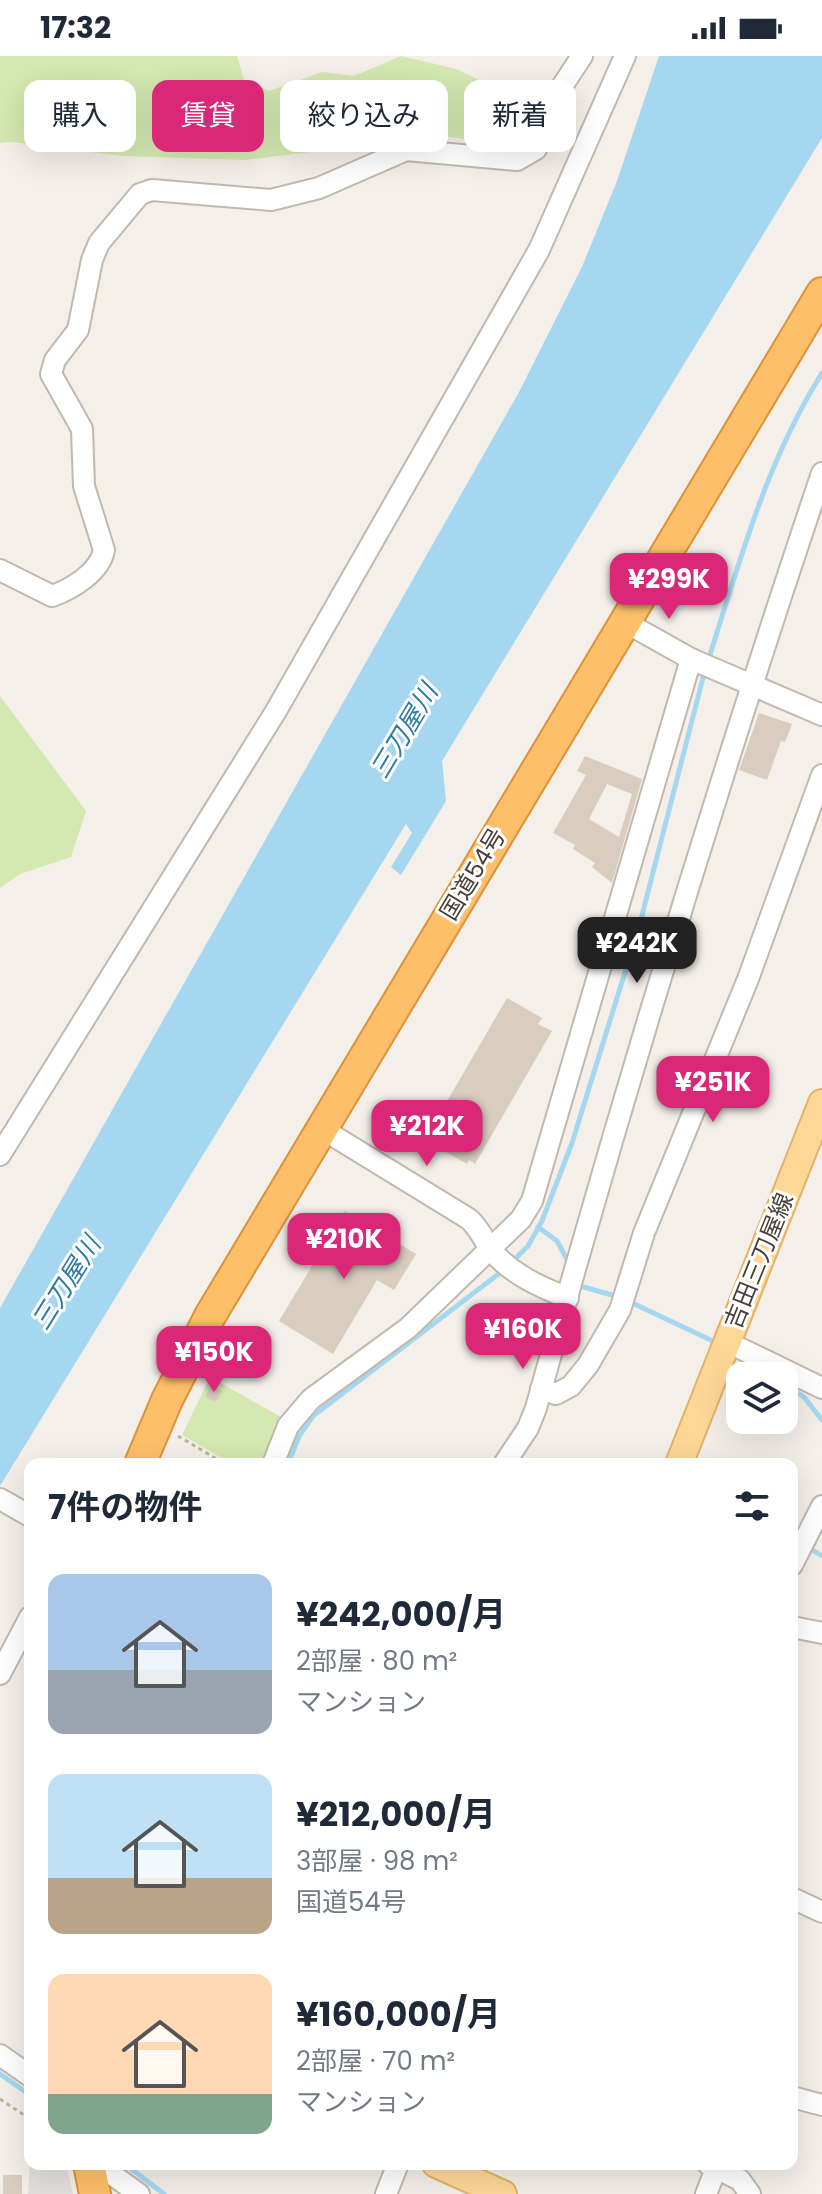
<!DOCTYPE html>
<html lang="ja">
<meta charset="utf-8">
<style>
:root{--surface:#fff;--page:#f6f6f7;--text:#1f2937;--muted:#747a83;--accent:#db2777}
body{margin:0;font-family:Poppins,"Noto Sans JP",sans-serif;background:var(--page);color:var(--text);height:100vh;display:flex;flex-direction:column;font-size:30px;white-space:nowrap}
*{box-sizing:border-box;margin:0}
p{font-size:26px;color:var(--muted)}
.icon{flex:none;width:44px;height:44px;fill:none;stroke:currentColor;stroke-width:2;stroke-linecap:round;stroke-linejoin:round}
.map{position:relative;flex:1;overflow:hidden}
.sheet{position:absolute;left:24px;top:1402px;width:774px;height:712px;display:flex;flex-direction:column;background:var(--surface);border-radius:16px;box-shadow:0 8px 32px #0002}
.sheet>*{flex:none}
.top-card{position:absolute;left:24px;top:24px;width:774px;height:72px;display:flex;gap:16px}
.tools{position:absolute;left:726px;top:1306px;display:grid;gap:16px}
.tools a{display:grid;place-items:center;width:72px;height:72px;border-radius:16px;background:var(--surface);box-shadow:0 8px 32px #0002;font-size:40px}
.price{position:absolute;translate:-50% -68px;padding:0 18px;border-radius:16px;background:var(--accent);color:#fff;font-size:26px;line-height:52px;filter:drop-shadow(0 2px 4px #0008)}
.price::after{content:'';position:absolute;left:50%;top:48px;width:24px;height:18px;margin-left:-12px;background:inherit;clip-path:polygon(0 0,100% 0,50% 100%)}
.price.on{background:#222;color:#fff}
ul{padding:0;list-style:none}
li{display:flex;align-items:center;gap:24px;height:200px;padding:0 24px}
li span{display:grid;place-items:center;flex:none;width:224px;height:160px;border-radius:16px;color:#555}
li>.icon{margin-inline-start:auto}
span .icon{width:96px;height:96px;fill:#fffc;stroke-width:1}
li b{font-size:34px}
h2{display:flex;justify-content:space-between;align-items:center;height:96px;padding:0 24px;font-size:34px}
.chip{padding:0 28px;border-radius:16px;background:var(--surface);box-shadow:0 8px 32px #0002;font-size:28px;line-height:72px}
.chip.on{background:var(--accent);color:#fff}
.status{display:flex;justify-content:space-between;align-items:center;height:56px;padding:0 40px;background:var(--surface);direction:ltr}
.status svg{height:22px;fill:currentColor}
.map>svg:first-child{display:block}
.green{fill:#d4e8b1}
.parking{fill:#e2e0dd}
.water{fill:#a5d8f0}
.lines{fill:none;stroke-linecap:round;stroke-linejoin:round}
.stream{stroke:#a5d8f0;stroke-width:5}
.building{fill:#d9cdc0;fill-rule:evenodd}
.minor-casing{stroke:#c2b9ae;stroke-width:24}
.major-casing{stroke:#e3b367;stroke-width:30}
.highway-casing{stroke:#dd9239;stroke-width:34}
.path{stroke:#c1b19c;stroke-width:3;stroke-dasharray:4 4;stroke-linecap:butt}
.minor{stroke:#fff;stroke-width:20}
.major{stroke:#fed797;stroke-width:26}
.highway{stroke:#fdbf6a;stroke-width:30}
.labels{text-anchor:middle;stroke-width:6;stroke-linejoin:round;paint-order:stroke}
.street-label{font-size:24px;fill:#473f37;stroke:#fff}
.water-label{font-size:26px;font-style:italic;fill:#2d7ba3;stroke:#fff}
</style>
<div class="status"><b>17:32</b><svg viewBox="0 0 49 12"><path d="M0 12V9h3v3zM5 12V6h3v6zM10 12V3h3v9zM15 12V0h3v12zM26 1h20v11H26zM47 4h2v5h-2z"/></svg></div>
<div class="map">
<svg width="822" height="2138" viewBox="0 0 822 2138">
<rect width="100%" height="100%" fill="#f4efe8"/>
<g class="green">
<polygon points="0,0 237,0 244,23 269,35 322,16 354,20 401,0 456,13 495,32 506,62 492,86 441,80 246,104 123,100 12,86 0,87"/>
<polygon points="0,640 86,755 71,801 20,818 0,832"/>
<polygon points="210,1321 281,1361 260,1408 232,1408 182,1379"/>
</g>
<polygon class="parking" points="30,2104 30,2108 66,2108 73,2138 28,2138"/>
<polygon class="water" points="659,0 822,0 822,82 442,705 446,745 401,819 391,811 412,777 406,768 0,1430 0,1252 519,336 582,211 617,125"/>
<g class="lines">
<g class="stream">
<path d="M708 605C740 505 766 406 822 317"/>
<polyline points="538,1171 557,1185 570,1209"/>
<polyline points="512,1206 528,1190 542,1165 572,1087 639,871 705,614"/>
<polyline points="578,1226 580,1230 619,1241"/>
<polyline points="628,1245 717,1287"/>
<polyline points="752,1309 771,1320"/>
<polyline points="784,1328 804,1341 822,1364"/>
<polyline points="288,1408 299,1380 313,1360 505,1213"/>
<polyline points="806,1490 822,1500"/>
<polyline points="0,2018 30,2039"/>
<polyline points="125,2108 164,2138"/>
</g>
</g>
<g class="building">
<polygon points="759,657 792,668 785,686 781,685 767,724 739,714"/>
<path d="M585 700 642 723 612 827 592 811 595 807 573 793 575 789 553 777 586 719 577 715ZM607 728 632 738 619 781 589 763Z"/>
<polygon points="507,942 542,962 538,968 552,975 475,1108 469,1104 467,1108 439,1092 442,1087 428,1078"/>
<polygon points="345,1155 416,1198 394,1234 377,1224 333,1298 279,1265"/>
<polygon points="211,1330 222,1335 216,1346 205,1341"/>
<rect x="3" y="2119" width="19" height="19"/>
</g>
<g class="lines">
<defs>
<g id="minor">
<path d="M0 514 52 540C72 533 100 516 104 494L84 430 82 373 51 318 55 304 78 274 92 204 99 187 140 138 152 134 271 144 319 132 406 94 517 104 536 93 563 29 582 0"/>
<polyline points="625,566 691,603 822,659"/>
<path d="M319 1071 469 1163C480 1173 483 1183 491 1194 511 1218 540 1231 568 1242"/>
<polyline points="0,1099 276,655 539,194 625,0"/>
<polyline points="727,1286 822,1332"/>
<polyline points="541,1333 556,1338 571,1330 588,1309 620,1254 644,1177 748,923 822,719"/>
<polyline points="273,1408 288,1370 311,1343 408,1272 521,1163 532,1145 691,603"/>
<path d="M504 1408 528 1372 536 1352C623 1038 718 726 822 417"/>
<polyline points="0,1443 30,1460"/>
<polyline points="792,1509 822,1450"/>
<polyline points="792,1571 822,1577"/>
<polyline points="0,1618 30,1561"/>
<polyline points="792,1842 822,1856"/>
<polyline points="0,1999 30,2020"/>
<polyline points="792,2041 822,2049"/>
<polyline points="708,2108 740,2124 750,2138"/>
<polyline points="90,2113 103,2112 139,2138"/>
<polyline points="386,2138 398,2108"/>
<polyline points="706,2138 718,2108"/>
</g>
<g id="major">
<polyline points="679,1408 822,1047"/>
<polyline points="436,2108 503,2138"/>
</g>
<g id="highway">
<polyline points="140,1408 167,1344 210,1260 822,237"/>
<polyline points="89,2108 95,2138"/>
</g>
</defs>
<use href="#minor" class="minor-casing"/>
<use href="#major" class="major-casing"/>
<use href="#highway" class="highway-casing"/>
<g class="path">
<polyline points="178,1380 225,1408"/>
<polyline points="0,2043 30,2063"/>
</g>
<use href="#minor" class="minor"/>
<use href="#major" class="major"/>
<use href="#highway" class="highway"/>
</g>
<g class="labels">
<g class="street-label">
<text transform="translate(473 818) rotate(-59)" y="8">国道54号</text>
<text transform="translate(759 1205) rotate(-68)" y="8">吉田三刀屋線</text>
</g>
<g class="water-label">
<text transform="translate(404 675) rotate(-59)" y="9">三刀屋川</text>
<text transform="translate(66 1227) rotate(-58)" y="9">三刀屋川</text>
</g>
</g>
</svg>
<div class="tools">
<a><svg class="icon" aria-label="layers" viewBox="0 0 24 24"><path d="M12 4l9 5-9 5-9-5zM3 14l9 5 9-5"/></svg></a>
</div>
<b class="price" style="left:669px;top:565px">¥299K</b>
<b class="price on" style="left:637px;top:929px">¥242K</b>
<b class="price" style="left:713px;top:1068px">¥251K</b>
<b class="price" style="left:427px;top:1112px">¥212K</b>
<b class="price" style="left:344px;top:1225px">¥210K</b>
<b class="price" style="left:523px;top:1315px">¥160K</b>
<b class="price" style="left:214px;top:1338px">¥150K</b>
<div class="top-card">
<a class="chip">購入</a>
<a class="chip on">賃貸</a>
<a class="chip">絞り込み</a>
<a class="chip">新着</a>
</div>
<section class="sheet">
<h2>7件の物件<svg class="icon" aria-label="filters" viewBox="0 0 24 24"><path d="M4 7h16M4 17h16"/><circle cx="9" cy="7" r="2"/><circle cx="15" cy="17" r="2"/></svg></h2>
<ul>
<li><span style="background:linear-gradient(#a9c7e8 60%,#9aa5b1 0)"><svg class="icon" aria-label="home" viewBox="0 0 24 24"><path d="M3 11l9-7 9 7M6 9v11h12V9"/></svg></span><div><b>¥242,000/月</b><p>2部屋 · 80 m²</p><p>マンション</p></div></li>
<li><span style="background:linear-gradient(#bfe0f5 65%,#b9a48a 0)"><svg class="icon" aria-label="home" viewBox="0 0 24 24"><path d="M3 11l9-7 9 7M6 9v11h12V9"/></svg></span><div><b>¥212,000/月</b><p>3部屋 · 98 m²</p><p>国道54号</p></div></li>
<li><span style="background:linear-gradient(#ffd9b3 75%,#7fa58c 0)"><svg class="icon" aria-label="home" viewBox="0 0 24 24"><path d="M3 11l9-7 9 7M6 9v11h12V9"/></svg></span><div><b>¥160,000/月</b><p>2部屋 · 70 m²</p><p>マンション</p></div></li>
</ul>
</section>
</div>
